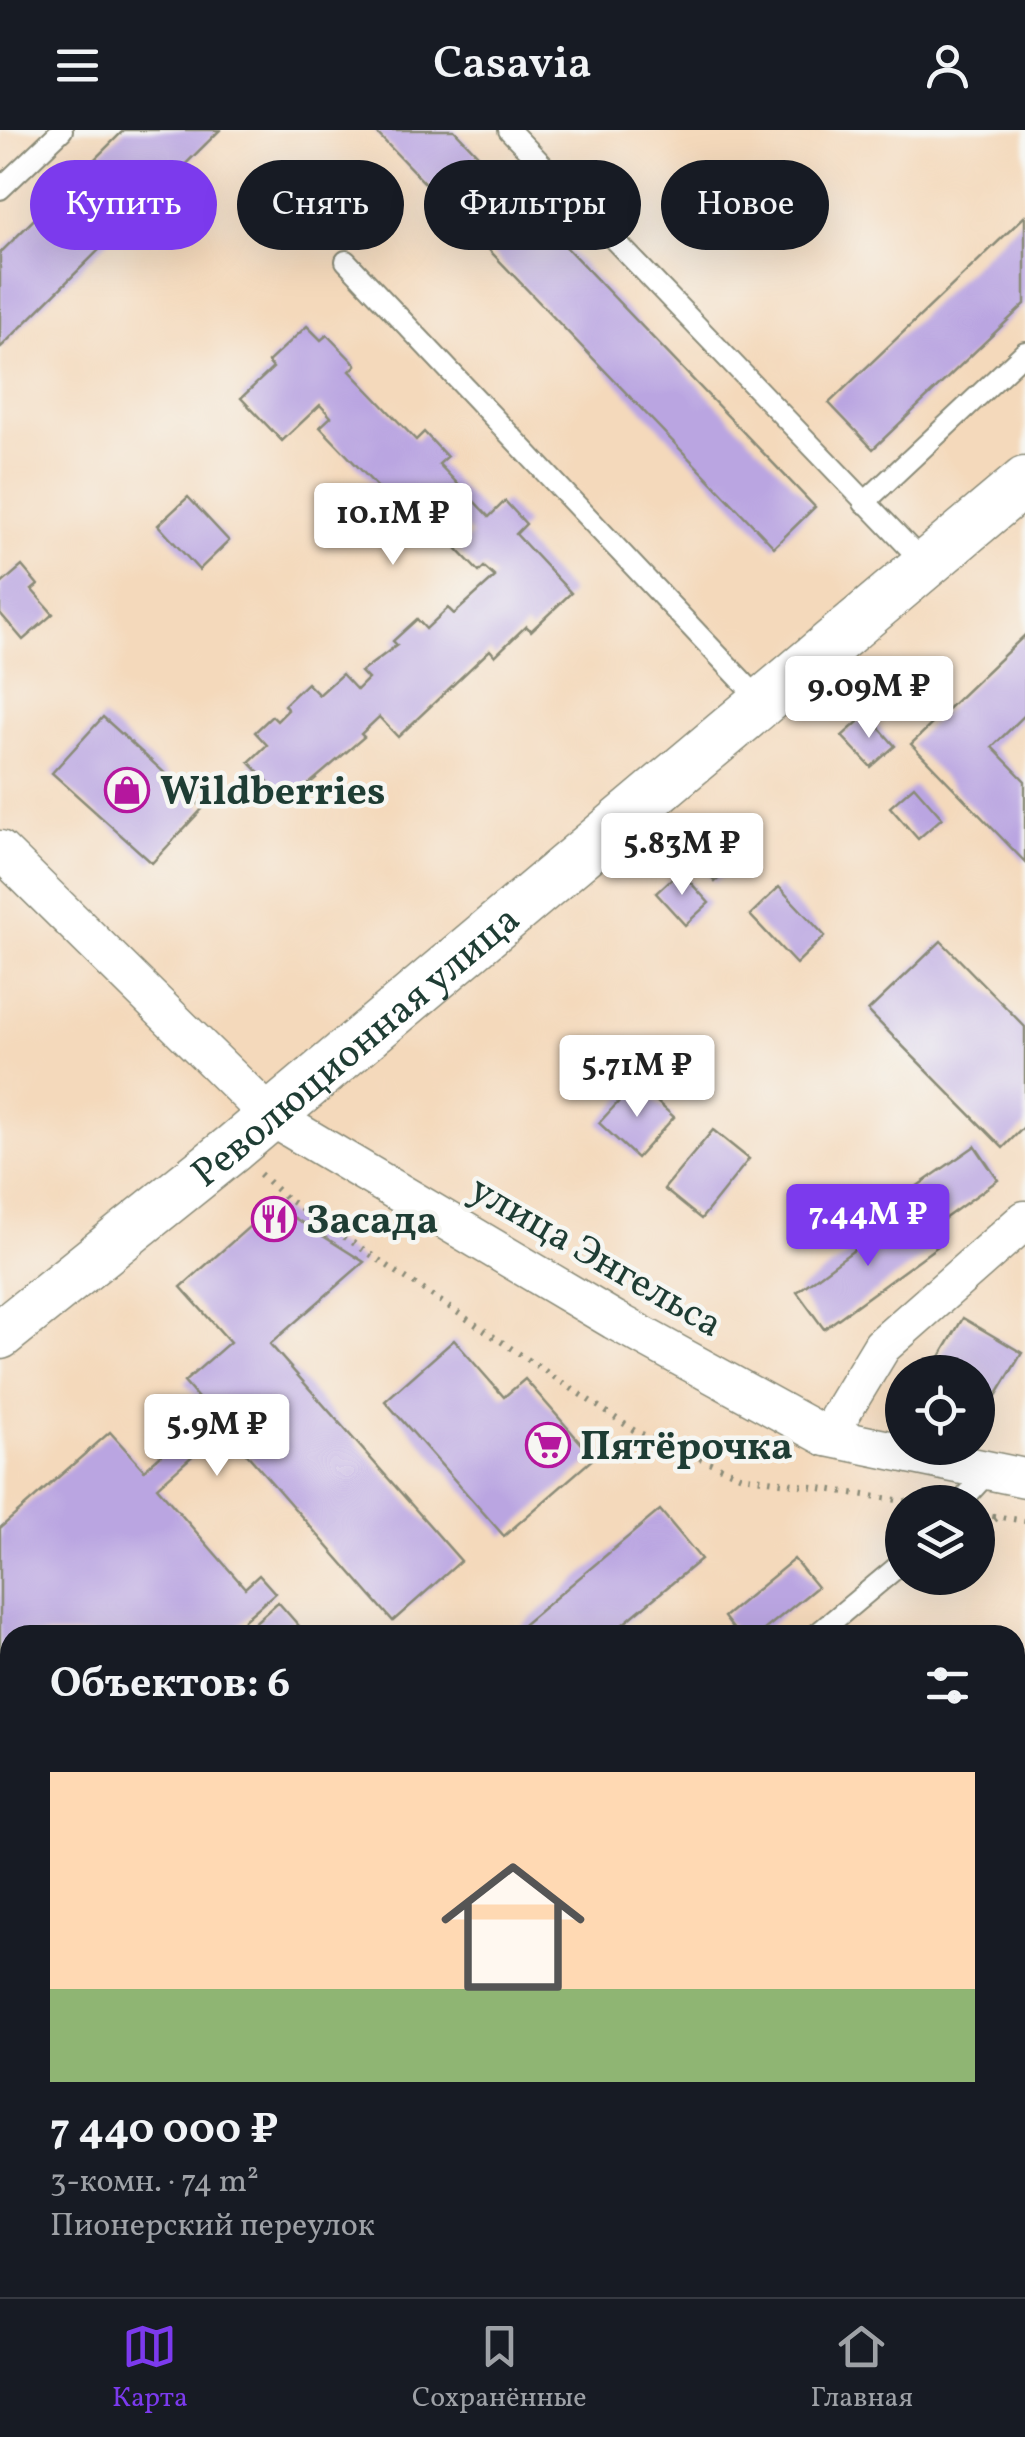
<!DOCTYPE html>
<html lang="ru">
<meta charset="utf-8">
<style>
:root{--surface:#171b24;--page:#20242c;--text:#f1f3f6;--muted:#9ea1a6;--line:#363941;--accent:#7c3aed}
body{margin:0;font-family:Vollkorn,serif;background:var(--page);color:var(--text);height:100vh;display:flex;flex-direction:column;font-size:38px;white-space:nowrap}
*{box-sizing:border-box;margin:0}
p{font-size:32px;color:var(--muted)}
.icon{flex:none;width:55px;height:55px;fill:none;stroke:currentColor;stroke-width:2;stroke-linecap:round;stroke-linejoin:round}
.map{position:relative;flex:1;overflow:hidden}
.drawer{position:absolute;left:0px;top:1495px;width:1025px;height:672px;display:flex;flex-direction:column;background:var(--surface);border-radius:30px 30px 0 0;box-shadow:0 10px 40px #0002}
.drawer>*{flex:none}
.hud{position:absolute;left:30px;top:30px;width:965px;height:90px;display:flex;gap:20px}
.buttons{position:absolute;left:885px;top:1225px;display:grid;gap:20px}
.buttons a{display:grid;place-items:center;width:110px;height:110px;border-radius:50%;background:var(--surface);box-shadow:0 10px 40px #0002;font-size:50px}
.price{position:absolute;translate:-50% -85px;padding:0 22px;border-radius:10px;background:#fff;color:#222;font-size:32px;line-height:65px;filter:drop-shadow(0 2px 5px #0008)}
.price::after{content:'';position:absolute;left:50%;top:60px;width:30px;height:22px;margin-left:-15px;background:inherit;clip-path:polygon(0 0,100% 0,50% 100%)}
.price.current{background:var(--accent);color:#fff}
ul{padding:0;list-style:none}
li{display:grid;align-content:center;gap:20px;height:530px;padding:0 50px}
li+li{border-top:2px solid var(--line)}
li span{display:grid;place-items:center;height:310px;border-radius:0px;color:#555}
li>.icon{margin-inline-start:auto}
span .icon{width:180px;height:180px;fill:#fffc;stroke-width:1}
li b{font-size:42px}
h2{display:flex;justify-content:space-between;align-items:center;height:120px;padding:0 50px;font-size:42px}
.chip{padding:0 35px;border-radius:45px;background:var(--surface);box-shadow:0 10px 40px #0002;font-size:35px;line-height:90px}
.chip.current{background:var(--accent);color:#fff}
header{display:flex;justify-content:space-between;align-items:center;height:130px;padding:0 50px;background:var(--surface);font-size:45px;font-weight:600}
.tabs{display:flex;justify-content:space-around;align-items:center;height:140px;border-top:2px solid var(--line);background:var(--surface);font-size:28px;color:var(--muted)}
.tabs a{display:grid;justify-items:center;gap:5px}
.tabs .current{color:var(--accent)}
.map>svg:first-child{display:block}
.building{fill:#baa5e1}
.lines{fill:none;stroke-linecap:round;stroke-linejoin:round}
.service-casing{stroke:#8a8b78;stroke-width:24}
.minor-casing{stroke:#8a8b78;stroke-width:41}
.tertiary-casing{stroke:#8a8b78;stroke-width:51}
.path{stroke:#8a8b78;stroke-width:6;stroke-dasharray:2.5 8;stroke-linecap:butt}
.service{stroke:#fff;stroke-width:20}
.minor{stroke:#fff;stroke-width:38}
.tertiary{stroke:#fff;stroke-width:48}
.labels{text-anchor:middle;stroke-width:9;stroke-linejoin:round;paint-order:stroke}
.poi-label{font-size:40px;font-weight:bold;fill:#1f3d34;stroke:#f6f6f2;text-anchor:start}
.street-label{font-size:40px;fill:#1f3d34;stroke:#f6f6f2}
</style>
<header><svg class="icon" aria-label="menu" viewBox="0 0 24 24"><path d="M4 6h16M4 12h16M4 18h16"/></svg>Casavia<svg class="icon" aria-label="person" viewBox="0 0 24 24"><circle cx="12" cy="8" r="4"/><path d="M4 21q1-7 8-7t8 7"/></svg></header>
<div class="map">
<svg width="1025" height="2167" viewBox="0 0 1025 2167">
<rect width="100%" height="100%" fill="#f6f6f2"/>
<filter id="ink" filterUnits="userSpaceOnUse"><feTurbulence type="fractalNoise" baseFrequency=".01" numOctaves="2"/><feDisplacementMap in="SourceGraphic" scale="20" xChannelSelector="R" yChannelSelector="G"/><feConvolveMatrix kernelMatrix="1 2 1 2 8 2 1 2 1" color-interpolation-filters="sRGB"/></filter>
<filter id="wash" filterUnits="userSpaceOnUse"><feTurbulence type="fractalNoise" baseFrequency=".0048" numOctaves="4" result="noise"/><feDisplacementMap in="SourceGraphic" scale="40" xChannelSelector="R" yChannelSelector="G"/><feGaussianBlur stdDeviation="2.25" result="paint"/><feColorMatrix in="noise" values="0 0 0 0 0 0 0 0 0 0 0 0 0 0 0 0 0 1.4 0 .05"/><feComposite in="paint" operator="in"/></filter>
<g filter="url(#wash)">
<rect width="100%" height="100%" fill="#f4d9bb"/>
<g id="blocks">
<g class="building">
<polygon points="124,0 220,0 0,218 0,123"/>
<polygon points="374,0 454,0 815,377 774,417"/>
<polygon points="1025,86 1025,174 873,319 829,273"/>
<polygon points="307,196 321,210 327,205 356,235 350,241 416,310 424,302 447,327 439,334 489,387 505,371 526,394 516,404 571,463 531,501 526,496 495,526 490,520 398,607 379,587 361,604 364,607 288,672 249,632 267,615 255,602 272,586 277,591 288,580 284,575 307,553 319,565 342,544 357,560 368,549 361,542 397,515 393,511 417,489 426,499 448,478 454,484 495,447 484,437 479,442 457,419 472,405 453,384 427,409 320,297 331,287 320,275 282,311 241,268 273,238 268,232"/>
<polygon points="188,367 229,411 199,440 158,395"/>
<polygon points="22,436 38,455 32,460 53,484 23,510 0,483 0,455"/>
<polygon points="1025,505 1025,585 992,617 1025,651 1025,732 911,614"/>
<polygon points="867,584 895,616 871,637 842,606"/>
<polygon points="103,587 203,678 152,733 52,643"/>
<polygon points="914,656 942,688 918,709 890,677"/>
<polygon points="710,698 739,730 715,752 686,719"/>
<polygon points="680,741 709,773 685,795 656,763"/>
<polygon points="779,757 825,806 796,834 750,785"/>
<polygon points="941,811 1025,897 1025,996 1003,1018 868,881"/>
<polygon points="636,953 674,987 637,1028 599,993"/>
<polygon points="713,1000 749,1029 701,1089 664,1059"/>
<polygon points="975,1016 998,1050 937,1094 913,1059"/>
<polygon points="274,1075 364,1132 270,1214 461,1431 393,1491 224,1298 157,1357 245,1458 259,1445 275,1463 227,1505 10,1505 10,1582 0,1570 0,1398 110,1302 144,1340 210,1282 184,1252 230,1212 181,1157"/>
<polygon points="911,1078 938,1116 824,1199 797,1162"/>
<polygon points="963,1188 1022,1223 990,1276 978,1269 978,1242 931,1242"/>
<polygon points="454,1210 504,1267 525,1249 594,1328 504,1406 385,1271"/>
<polygon points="660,1380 701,1429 610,1505 511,1505"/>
<polygon points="794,1429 817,1457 758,1505 738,1505 724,1487"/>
<polygon points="278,1472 307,1505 241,1505"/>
<polygon points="0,1752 10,1763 10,1852 0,1841"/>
<polygon points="1025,1928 1025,1966 1015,1954 1015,1936"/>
<polygon points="156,2158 227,2158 216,2167 164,2167"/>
<polygon points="432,2158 577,2158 567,2167 421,2167"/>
</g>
</g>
</g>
<g filter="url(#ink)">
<use href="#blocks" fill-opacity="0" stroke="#8a8b78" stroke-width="2.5"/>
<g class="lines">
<defs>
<g id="service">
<polyline points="509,0 925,434"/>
<polyline points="0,59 62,0"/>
<polyline points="346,131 762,572"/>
<polyline points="864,373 1025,222"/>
<polyline points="961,1372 989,1341"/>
<polyline points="816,1505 902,1433"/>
<polyline points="294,2167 294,2158"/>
</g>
<g id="minor">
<polyline points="0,720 270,986 614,1190 827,1307 1025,1348"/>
<polyline points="827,1307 882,1216 1025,1090"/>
</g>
<g id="tertiary">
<path id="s1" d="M0 1205 233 1018 1025 351"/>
<polyline points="26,2158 37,2167"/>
</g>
</defs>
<use href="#service" class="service-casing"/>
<use href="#minor" class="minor-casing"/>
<use href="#tertiary" class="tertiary-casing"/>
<g class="path">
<polyline points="260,1044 286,1068 635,1301 742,1346 910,1372"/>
<polyline points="982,1384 1025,1391"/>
<polyline points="978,1403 998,1387"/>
<polyline points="0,2059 10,2053"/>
</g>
<use href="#service" class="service"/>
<use href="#minor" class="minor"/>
<use href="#tertiary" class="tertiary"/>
</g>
</g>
<defs>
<symbol id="shop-ring" viewBox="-11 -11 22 22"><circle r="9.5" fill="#f6f6f2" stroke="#b5179e" stroke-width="1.5"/><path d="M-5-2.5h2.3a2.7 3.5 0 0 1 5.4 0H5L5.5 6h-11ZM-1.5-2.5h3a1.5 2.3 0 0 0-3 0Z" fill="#b5179e"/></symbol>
<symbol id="restaurant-ring" viewBox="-11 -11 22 22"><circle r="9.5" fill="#f6f6f2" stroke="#b5179e" stroke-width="1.5"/><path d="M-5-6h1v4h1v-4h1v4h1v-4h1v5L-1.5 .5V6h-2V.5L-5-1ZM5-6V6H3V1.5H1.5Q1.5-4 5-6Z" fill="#b5179e"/></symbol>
<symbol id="supermarket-ring" viewBox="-11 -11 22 22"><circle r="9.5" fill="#f6f6f2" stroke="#b5179e" stroke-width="1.5"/><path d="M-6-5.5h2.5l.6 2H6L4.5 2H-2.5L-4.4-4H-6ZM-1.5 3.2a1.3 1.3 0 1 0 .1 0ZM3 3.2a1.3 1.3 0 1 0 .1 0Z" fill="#b5179e"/></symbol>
</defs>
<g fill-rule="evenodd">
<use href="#shop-ring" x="102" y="635" width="50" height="50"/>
<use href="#restaurant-ring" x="249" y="1064" width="50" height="50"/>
<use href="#supermarket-ring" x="523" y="1290" width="50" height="50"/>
</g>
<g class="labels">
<g class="poi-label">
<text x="160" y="674">Wildberries</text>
<text x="306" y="1103">Засада</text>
<text x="580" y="1329">Пятёрочка</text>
</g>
<g class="street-label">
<text dy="14" stroke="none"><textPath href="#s1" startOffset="458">Революционная улица</textPath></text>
<text transform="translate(597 1125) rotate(30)" y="14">улица Энгельса</text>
</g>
</g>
</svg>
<div class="buttons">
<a><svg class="icon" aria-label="locate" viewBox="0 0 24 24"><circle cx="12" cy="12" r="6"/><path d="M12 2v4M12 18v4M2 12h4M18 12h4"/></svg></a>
<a><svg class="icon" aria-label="layers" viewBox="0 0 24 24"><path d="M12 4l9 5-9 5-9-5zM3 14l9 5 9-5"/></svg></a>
</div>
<b class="price" style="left:393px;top:438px">10.1M ₽</b>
<b class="price" style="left:869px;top:611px">9.09M ₽</b>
<b class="price" style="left:682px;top:768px">5.83M ₽</b>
<b class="price" style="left:637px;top:990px">5.71M ₽</b>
<b class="price current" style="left:868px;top:1139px">7.44M ₽</b>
<b class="price" style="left:217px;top:1349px">5.9M ₽</b>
<div class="hud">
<a class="chip current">Купить</a>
<a class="chip">Снять</a>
<a class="chip">Фильтры</a>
<a class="chip">Новое</a>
</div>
<section class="drawer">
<h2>Объектов: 6<svg class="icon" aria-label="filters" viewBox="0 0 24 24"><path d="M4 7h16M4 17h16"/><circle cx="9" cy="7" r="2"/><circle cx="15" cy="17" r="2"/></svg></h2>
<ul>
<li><span style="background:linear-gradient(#ffd9b3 70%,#8fb573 0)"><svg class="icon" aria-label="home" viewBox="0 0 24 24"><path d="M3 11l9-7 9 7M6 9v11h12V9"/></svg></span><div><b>7 440 000 ₽</b><p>3-комн. · 74 m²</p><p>Пионерский переулок</p></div></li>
</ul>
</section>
</div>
<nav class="tabs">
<a class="current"><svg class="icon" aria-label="map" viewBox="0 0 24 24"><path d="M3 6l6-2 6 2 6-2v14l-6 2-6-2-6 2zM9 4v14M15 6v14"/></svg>Карта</a>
<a><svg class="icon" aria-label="saved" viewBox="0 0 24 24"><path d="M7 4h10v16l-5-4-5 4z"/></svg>Сохранённые</a>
<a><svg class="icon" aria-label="home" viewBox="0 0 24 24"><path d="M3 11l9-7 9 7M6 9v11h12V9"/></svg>Главная</a>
</nav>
